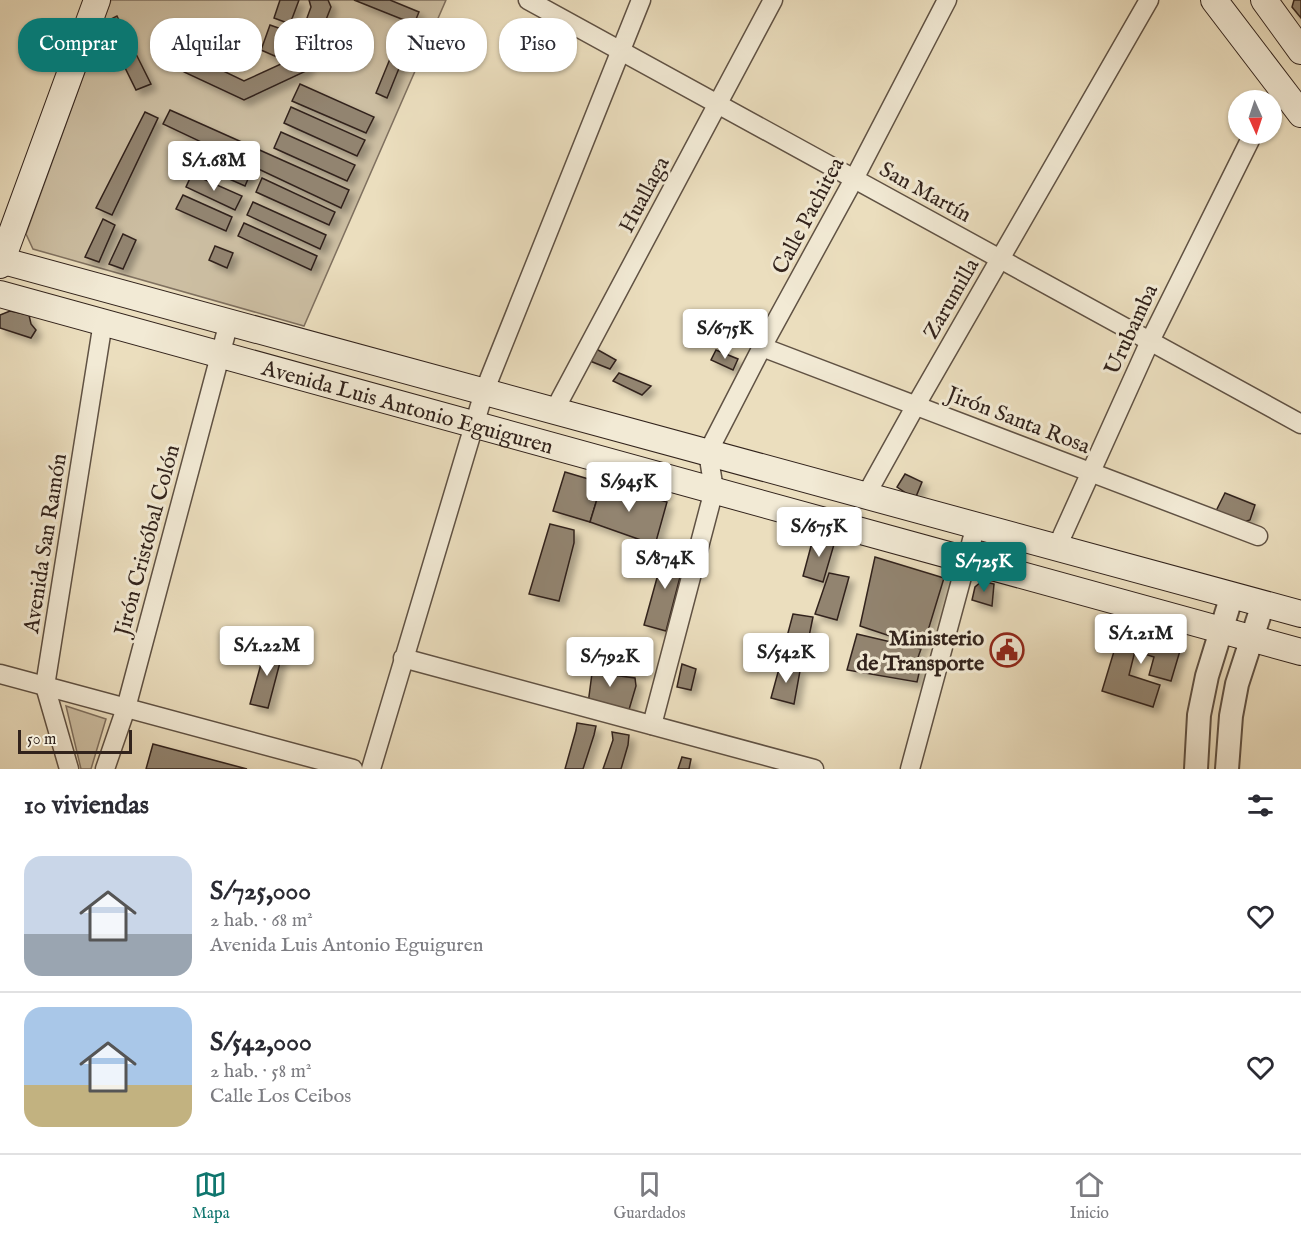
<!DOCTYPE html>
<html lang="es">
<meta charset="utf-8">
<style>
:root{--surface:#fff;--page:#f2f2f3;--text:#2b2b33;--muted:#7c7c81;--line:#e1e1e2;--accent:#0f766e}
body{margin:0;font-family:"IM FELL English",serif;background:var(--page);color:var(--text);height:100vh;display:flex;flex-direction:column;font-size:22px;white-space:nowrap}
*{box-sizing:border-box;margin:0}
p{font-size:20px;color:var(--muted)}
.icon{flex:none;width:33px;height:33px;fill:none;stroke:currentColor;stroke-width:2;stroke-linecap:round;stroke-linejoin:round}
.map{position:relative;height:769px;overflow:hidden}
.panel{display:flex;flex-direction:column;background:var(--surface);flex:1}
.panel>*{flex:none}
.banner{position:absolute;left:18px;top:18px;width:600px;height:54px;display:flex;gap:12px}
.needle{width:39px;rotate:177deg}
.controls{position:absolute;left:1228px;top:90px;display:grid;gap:12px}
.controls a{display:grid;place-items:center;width:54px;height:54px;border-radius:50%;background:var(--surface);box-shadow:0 2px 4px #0004;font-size:30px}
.scale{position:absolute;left:18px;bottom:15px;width:114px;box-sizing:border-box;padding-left:6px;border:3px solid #32231c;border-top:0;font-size:16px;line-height:21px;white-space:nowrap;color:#32231c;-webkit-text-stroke:4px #f2ead5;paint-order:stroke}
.price{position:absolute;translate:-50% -51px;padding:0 14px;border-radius:6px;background:#fff;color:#222;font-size:20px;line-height:39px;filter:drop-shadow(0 2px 3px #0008)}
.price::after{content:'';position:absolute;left:50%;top:36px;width:18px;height:14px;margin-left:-9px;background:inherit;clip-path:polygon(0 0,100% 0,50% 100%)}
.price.selected{background:var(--accent);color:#fff}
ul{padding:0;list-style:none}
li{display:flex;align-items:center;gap:18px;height:150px;padding:0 24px}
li+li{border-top:2px solid var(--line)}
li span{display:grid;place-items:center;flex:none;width:168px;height:120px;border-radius:18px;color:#555}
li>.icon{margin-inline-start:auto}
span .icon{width:72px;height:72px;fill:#fffc;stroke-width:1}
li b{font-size:26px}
h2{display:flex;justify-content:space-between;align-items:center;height:72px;padding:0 24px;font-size:26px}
.tag{padding:0 21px;border-radius:24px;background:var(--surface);box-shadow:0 2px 4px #0004;font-size:21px;line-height:54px}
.tag.selected{background:var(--accent);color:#fff}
.dock{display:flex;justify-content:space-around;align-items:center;height:84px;border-top:2px solid var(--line);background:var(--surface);font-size:16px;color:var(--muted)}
.dock a{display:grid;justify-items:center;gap:3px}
.dock .selected{color:var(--accent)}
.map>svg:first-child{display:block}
.green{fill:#ccbea2;stroke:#7f705f;stroke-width:1.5}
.building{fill:#928470;stroke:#32231c;stroke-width:1.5;filter:url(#shadow)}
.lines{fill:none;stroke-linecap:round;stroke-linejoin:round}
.minor-casing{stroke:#605244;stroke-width:21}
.tertiary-casing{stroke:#605244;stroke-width:26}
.secondary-casing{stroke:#32231c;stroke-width:28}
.minor{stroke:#f2ead5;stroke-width:18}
.tertiary{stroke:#f2ead5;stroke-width:22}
.secondary{stroke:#f2ead5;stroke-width:26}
.labels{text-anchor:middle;stroke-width:6;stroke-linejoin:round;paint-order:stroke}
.street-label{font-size:22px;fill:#32231c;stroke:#f2ead5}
.poi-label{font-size:22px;font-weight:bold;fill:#32231c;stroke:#f2ead5;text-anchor:end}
</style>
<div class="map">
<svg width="1301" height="769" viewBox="0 0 1301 769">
<defs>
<filter id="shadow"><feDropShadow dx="5.5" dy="5.5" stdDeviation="3" flood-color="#0004"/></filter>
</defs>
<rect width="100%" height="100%" fill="#ebdebe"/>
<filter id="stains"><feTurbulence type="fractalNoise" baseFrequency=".00333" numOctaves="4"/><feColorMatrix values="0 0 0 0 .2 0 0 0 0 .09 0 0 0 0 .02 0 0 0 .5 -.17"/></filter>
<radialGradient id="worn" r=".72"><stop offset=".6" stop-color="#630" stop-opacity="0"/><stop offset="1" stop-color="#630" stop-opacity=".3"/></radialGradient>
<g class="green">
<polygon points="111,0 446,0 304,326 33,249 26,234"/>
<polygon points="66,706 106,719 91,769 81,769"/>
</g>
<g class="building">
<polygon points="280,0 299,0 290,24 274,18"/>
<polygon points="309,0 328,0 331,7 306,71 244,100 184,72 166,37 184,31 196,58 244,81 292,59 311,7"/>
<polygon points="354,0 390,0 419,12 414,24"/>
<polygon points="1294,0 1301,0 1301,18 1292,7"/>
<polygon points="117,16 151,84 136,90 103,23"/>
<polygon points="270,25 287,31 277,57 261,50"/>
<polygon points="401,32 412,36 387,98 376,93"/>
<polygon points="300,84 374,117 366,133 292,101"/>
<polygon points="291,107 365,140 357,156 284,123"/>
<polygon points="170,110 349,190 341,208 163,124"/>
<polygon points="145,112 158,118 112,215 96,208"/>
<polygon points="281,132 355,165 347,181 274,148"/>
<polygon points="202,150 251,172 245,186 195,164"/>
<polygon points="192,174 242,196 235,210 186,187"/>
<polygon points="262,178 335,212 329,225 256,192"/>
<polygon points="183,195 232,217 226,231 176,209"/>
<polygon points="253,202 326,235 320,249 247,215"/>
<polygon points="103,219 115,225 99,262 85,257"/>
<polygon points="244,223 317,256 311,270 238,236"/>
<polygon points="123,234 136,240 123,269 109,264"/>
<polygon points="215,246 233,253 227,268 209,260"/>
<polygon points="10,311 29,315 31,324 36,330 31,338 0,328 0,315"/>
<polygon points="591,346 616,360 610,369 585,359"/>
<polygon points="716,350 738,359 733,370 711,360"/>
<polygon points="619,373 651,386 642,395 613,381"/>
<polygon points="565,472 602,483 590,522 553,511"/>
<polygon points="905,474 922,482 915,499 897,487"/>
<polygon points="602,483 667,502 655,545 590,522"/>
<polygon points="1225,493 1255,505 1250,520 1240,523 1215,513"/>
<polygon points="550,524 574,530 574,543 559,601 529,594"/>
<polygon points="814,535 835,541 823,582 803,576"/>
<polygon points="665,549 686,554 666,631 644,625"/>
<polygon points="875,557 944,578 923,647 860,626"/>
<polygon points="829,573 849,577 837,620 815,614"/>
<polygon points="982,581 994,584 992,606 972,600 975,587"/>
<polygon points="793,614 813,617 806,651 785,644"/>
<polygon points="1123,624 1156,634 1157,630 1164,632 1162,638 1182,644 1171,681 1149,675 1154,657 1135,651 1129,675 1160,685 1153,707 1102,691 1115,648 1117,648"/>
<polygon points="857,634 921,649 916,663 921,665 917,682 847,670"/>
<polygon points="266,646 283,651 268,708 250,704"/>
<polygon points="594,658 614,663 613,675 635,678 636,686 628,713 588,704"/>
<polygon points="780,660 800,671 794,704 771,698 780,665"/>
<polygon points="682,664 696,669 691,690 677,687"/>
<polygon points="577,723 596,726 594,735 583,769 565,769 576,730"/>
<polygon points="612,732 629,735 628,745 621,769 603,769 613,740"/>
<polygon points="153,744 247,769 146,769"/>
<polygon points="682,757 691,759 689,769 678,769"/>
</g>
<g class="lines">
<defs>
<g id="minor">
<polyline points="528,0 1301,424"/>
<polyline points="1272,106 1284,91"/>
<polyline points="762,347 1258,536"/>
<polyline points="554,411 773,0"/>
<polyline points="866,495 916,405 1149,0"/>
<polyline points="1057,547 1150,341 1253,134"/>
<polyline points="403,658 814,769"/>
<polyline points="0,674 353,769"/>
<polyline points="652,725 714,490 708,452 762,347 854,179 947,0"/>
<polyline points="69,769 45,686 103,322"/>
<polyline points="105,769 126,708 229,322"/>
<polyline points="371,769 484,392 641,0"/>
<polyline points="910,769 976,525"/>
</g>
<g id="tertiary">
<polyline points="1196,769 1199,715 1207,676 1232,595"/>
<polyline points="1227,769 1231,716 1237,684 1263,604"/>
</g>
<g id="secondary">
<polyline points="1214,0 1301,114"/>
<polyline points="1264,0 1301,51"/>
<polyline points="0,260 1301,614"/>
<polyline points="0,265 97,0"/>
<path id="s1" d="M0 294 1301 652"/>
</g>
</defs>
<use href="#minor" class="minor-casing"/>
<use href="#tertiary" class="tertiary-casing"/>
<use href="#secondary" class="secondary-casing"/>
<use href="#minor" class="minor"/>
<use href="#tertiary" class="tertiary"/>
<use href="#secondary" class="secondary"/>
</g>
<defs>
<symbol id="civic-ring" viewBox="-11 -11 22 22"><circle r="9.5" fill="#f2ead5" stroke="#8f2418" stroke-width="1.5"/><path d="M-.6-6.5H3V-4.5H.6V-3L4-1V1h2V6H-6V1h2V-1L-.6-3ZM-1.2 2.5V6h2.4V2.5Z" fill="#8f2418"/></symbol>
</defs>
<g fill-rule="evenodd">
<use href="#civic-ring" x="988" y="631" width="38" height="38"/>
</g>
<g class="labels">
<g class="street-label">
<text transform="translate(926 191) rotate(29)" y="8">San Martín</text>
<text transform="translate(643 194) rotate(-62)" y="8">Huallaga</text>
<text transform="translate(807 215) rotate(-62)" y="8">Calle Pachitea</text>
<text transform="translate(950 298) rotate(-60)" y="8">Zarumilla</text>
<text transform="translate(1130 329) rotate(-65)" y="8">Urubamba</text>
<text dy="8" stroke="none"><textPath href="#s1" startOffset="423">Avenida Luis Antonio Eguiguren</textPath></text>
<text transform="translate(1019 419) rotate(21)" y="8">Jirón Santa Rosa</text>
<text transform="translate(146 540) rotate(-75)" y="8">Jirón Cristóbal Colón</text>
<text transform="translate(44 543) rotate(-81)" y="8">Avenida San Ramón</text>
</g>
<g class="poi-label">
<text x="984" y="645">Ministerio<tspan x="984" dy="25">de Transporte</tspan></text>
</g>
</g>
<rect width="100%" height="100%" filter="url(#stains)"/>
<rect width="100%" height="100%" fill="url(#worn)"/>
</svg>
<div class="controls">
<a><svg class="needle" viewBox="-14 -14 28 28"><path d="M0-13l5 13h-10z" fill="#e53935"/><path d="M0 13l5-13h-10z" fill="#7c7c81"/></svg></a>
</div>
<div class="scale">50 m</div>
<b class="price" style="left:214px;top:192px">S/1.68M</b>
<b class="price" style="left:725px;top:360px">S/675K</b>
<b class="price" style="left:629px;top:513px">S/945K</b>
<b class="price" style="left:819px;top:558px">S/675K</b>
<b class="price" style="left:665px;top:590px">S/874K</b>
<b class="price selected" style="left:984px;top:593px">S/725K</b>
<b class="price" style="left:1141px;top:665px">S/1.21M</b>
<b class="price" style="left:267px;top:677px">S/1.22M</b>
<b class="price" style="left:786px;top:684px">S/542K</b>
<b class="price" style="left:610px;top:688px">S/792K</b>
<div class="banner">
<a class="tag selected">Comprar</a>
<a class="tag">Alquilar</a>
<a class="tag">Filtros</a>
<a class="tag">Nuevo</a>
<a class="tag">Piso</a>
</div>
</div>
<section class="panel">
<h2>10 viviendas<svg class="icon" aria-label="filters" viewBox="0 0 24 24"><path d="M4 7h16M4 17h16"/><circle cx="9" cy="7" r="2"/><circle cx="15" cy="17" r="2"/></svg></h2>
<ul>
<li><span style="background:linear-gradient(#c9d6e8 65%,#9aa5b1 0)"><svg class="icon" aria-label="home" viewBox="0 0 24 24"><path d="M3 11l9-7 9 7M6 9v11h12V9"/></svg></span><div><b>S/725,000</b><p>2 hab. · 68 m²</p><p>Avenida Luis Antonio Eguiguren</p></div><svg class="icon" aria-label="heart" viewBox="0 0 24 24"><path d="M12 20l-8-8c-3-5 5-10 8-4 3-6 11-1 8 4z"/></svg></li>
<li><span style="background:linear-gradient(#a9c7e8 65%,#c2b280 0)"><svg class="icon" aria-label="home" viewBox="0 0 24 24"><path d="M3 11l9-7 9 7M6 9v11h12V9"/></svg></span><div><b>S/542,000</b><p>2 hab. · 58 m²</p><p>Calle Los Ceibos</p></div><svg class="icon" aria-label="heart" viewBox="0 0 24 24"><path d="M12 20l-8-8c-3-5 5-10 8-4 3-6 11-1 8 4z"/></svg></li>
</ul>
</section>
<nav class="dock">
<a class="selected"><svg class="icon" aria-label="map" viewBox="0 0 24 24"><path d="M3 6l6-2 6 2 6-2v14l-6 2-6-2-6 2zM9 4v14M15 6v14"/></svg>Mapa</a>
<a><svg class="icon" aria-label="saved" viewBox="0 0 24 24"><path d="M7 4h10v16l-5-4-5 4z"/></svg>Guardados</a>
<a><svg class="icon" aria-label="home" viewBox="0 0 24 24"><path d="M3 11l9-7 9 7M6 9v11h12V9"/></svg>Inicio</a>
</nav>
